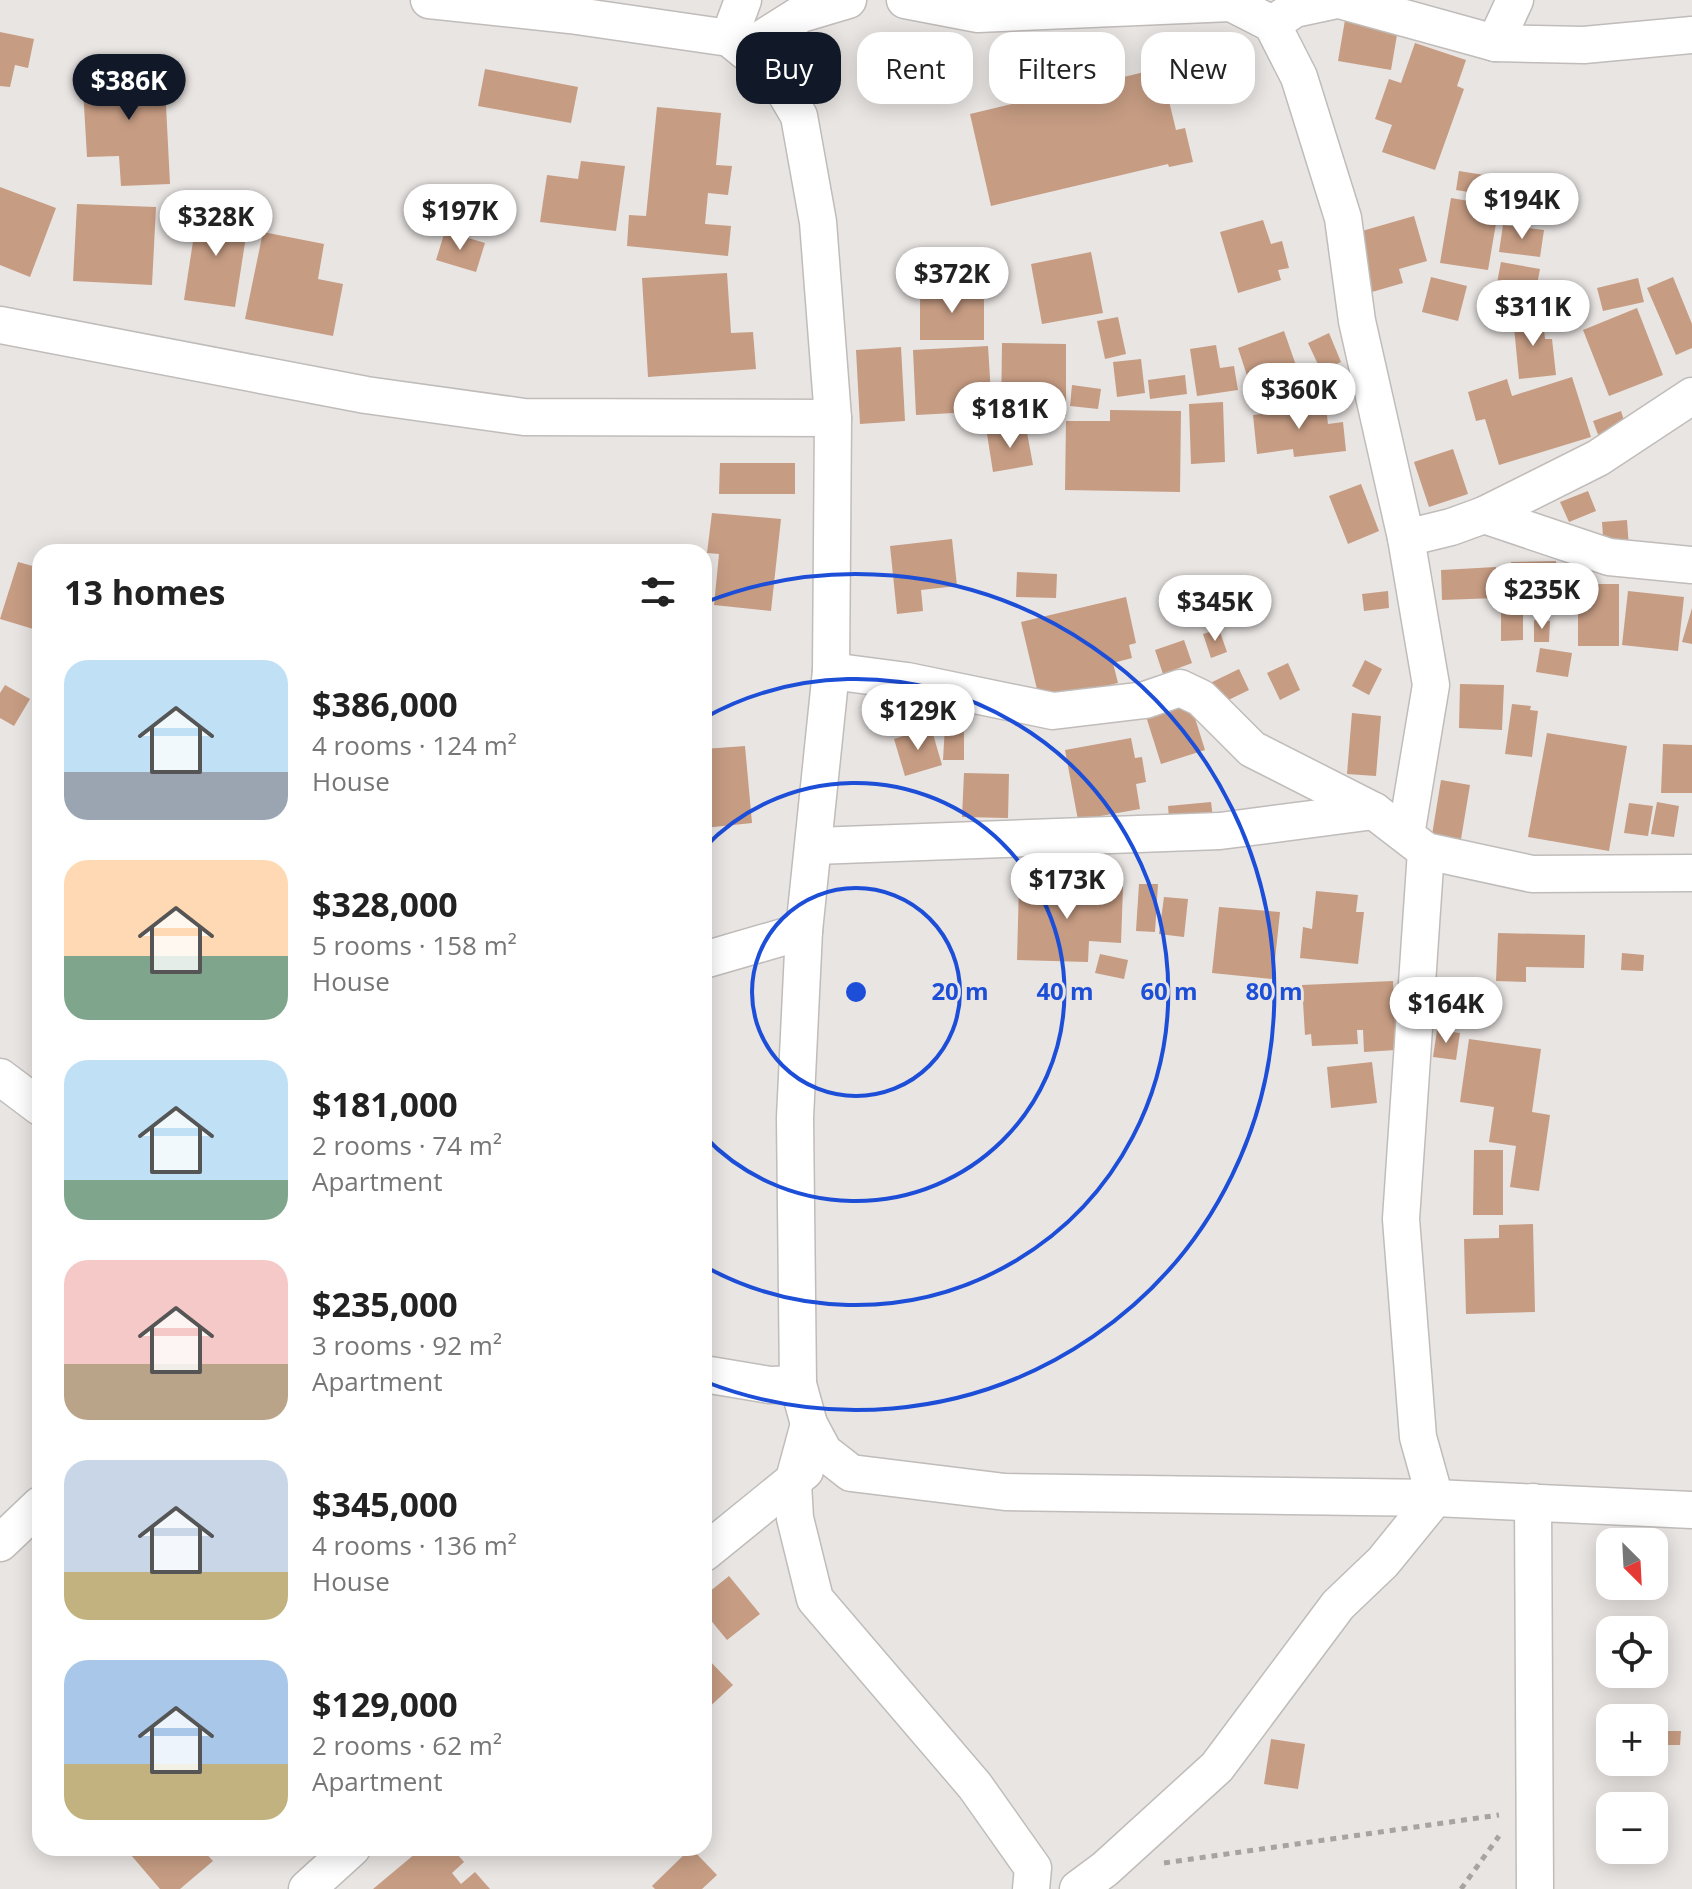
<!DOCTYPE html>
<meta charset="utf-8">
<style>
:root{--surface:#fff;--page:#f6f6f6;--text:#222;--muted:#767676;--accent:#111827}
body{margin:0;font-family:"Open Sans",sans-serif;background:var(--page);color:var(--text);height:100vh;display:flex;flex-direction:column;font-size:30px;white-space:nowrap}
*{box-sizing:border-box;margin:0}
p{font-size:26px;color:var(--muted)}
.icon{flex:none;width:44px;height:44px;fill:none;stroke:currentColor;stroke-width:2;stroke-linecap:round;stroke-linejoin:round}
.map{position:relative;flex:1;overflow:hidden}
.drawer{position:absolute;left:32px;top:544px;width:680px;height:1312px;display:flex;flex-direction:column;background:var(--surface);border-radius:24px;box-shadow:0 4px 20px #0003}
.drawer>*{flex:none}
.top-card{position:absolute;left:736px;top:32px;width:760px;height:72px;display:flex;gap:16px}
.needle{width:52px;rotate:156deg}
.controls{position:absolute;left:1596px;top:1528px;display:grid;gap:16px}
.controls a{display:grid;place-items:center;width:72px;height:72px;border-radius:16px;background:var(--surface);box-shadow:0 4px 20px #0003;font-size:40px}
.price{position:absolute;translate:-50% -68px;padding:0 18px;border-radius:28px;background:#fff;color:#222;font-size:26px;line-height:52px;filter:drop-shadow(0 2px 4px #0008)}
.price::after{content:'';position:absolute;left:50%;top:48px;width:24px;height:18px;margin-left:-12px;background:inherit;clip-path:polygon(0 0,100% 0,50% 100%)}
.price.selected{background:var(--accent);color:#fff}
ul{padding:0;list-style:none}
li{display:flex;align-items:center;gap:24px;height:200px;padding:0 32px}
li span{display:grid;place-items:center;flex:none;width:224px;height:160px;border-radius:24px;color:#555}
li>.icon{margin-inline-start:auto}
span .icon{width:96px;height:96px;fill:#fffc;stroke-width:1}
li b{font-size:34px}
h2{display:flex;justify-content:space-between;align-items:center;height:96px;padding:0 32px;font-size:34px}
.pill{padding:0 28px;border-radius:24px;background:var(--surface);box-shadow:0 4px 20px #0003;font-size:28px;line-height:72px}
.pill.selected{background:var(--accent);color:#fff}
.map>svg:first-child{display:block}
.building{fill:#c69c83}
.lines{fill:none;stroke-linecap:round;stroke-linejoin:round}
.minor-casing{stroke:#c0bcba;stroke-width:39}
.path{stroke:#a6a3a1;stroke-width:5;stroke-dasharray:6 6;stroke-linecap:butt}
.minor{stroke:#fff;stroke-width:36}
.ring{fill:none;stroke:#1d4ed8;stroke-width:4}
.centre{fill:#1d4ed8;stroke:#e9e5e3;stroke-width:4}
.ring-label{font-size:24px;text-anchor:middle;font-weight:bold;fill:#1d4ed8;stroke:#e9e5e3;stroke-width:6;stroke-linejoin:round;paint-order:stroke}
</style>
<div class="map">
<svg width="1692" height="1889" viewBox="0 0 1692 1889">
<rect width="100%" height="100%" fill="#e9e5e3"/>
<g class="building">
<polygon points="1345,20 1398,29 1391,70 1338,61"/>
<polygon points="0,32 34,39 28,68 15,65 10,87 0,86"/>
<polygon points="1415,43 1466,60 1457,86 1464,89 1435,170 1382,152 1392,125 1375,119 1389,79 1401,83"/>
<polygon points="164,66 170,184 121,186 119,156 87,157 82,71"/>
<polygon points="1161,68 1176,130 1185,128 1193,162 1169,167 1168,164 991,206 970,114"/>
<polygon points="485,69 578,87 571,123 478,106"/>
<polygon points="657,107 721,113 716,165 732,166 728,195 708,193 705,224 731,226 728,256 627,246 629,215 646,216"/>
<polygon points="581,161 625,166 616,231 540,222 547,175 578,179"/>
<polygon points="1459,171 1484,175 1481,194 1456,190"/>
<polygon points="0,187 56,208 30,277 0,265"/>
<polygon points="1451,198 1499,206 1488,270 1440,263"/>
<polygon points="77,204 156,207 152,285 73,281"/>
<polygon points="198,209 249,217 235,307 184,300"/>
<polygon points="1414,216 1427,261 1399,269 1403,283 1372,292 1355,233"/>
<polygon points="1263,220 1271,244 1282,241 1289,268 1278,270 1281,280 1238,293 1220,232"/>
<polygon points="1503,225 1544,230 1540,257 1499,252"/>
<polygon points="445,231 485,243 476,272 436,260"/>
<polygon points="263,232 324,244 318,279 343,284 333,336 245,319"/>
<polygon points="1091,252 1103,313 1042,324 1031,264"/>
<polygon points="1501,262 1540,269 1535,295 1496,288"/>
<polygon points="727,273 731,333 753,332 756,369 648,377 642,278"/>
<polygon points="1431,277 1467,286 1458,321 1422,312"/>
<polygon points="1673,277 1692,324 1692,348 1676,355 1647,288"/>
<polygon points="1638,278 1644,302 1603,311 1597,288"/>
<polygon points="984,289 984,340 920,340 920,290"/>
<polygon points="1637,308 1663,375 1609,396 1583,330"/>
<polygon points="1542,313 1545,339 1552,339 1556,375 1519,379 1513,317"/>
<polygon points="1118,317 1126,354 1105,359 1097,321"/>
<polygon points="1284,331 1299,374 1252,391 1238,348"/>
<polygon points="1329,333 1341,362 1321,371 1308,343"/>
<polygon points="1002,343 1066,344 1066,416 1001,416"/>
<polygon points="1216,345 1220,368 1234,366 1238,390 1197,396 1190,349"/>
<polygon points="988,346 992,411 916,415 913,350"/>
<polygon points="901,347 905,421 860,424 856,350"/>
<polygon points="1141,359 1145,393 1117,397 1113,362"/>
<polygon points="1185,375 1187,394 1150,399 1148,380"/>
<polygon points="1572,377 1591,437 1499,465 1485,419 1476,421 1468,392 1507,379 1512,396"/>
<polygon points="1072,385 1101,389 1098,409 1070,406"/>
<polygon points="1325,399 1328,424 1343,422 1346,451 1294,457 1293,449 1257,454 1253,415 1289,411 1288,403"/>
<polygon points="1223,402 1225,462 1191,464 1189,404"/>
<polygon points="1110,410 1181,411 1180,492 1065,490 1066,421 1110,421"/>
<polygon points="1621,411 1627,430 1600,440 1593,421"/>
<polygon points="1026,427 1033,465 993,472 987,434"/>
<polygon points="1453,449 1468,494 1429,507 1414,462"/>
<polygon points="720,463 795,463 795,494 719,494"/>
<polygon points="1361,484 1379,531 1348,544 1329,496"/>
<polygon points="1588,491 1596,511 1569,522 1560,502"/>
<polygon points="712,513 781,519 771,611 714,605 719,554 707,553"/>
<polygon points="1627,520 1629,548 1604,551 1602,522"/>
<polygon points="952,539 957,586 921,590 923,611 897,614 890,546"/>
<polygon points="1556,561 1556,613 1523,614 1523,640 1501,641 1501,611 1512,611 1511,562"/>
<polygon points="18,562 40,568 40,631 0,619"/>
<polygon points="1496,567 1497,598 1442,600 1441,570"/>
<polygon points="1017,572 1057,574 1056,598 1016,597"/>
<rect x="1578" y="584" width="41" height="62"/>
<polygon points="1388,591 1389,608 1364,611 1362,594"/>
<polygon points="1628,591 1684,597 1678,651 1622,645"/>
<polygon points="1126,597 1136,643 1129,645 1132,658 1113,663 1118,683 1040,702 1021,622"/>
<polygon points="1692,608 1692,644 1682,642"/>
<polygon points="1534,620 1550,621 1549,642 1534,642"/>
<polygon points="1219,629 1227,652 1211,658 1203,634"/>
<polygon points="1184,640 1192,663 1163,674 1155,650"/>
<polygon points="1540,648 1572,653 1568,677 1536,672"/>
<polygon points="1365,660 1382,669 1369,695 1352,686"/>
<polygon points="1288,663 1300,690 1280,700 1267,673"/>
<polygon points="1239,669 1249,690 1214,707 1204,686"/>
<polygon points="1460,684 1504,685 1502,730 1459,728"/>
<polygon points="5,685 30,699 14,726 0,718 0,693"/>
<polygon points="1189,699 1205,750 1161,764 1145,713"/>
<polygon points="1512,704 1531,706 1530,710 1538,711 1532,757 1505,754"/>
<polygon points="1352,713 1381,716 1376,776 1347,774"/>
<polygon points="945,726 964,726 964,760 943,760"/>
<polygon points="931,727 942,765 905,776 894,739"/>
<polygon points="1547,733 1627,746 1609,851 1528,837"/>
<polygon points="1131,738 1135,758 1142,757 1146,782 1136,784 1140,809 1078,820 1065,750"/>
<polygon points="1663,744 1692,745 1692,793 1661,793"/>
<polygon points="745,746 752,823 704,828 704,749"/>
<polygon points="964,773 1009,774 1008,818 962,817"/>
<polygon points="1441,780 1470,785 1460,845 1431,841"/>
<polygon points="1211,802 1214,826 1170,831 1168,806"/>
<polygon points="1657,802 1679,806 1674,837 1651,834"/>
<polygon points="1629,803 1653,806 1648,836 1624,833"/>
<polygon points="1019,884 1123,887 1121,943 1089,941 1088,962 1017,960"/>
<polygon points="1139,884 1158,884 1155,932 1136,931"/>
<polygon points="1316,891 1358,895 1356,912 1364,912 1358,964 1300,958 1303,927 1312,929"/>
<polygon points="1164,897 1188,899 1184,937 1159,934"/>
<polygon points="1219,907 1280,912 1273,979 1212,973"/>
<polygon points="1498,933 1585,935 1584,968 1526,967 1526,982 1496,981"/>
<polygon points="1622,953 1644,955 1643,971 1621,970"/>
<polygon points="1100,954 1128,960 1124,979 1095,973"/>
<polygon points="1393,981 1396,1050 1364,1052 1363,1030 1357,1030 1358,1044 1312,1046 1311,1034 1305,1035 1302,985"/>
<polygon points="1437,1030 1460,1033 1456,1060 1433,1057"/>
<polygon points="1469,1039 1541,1049 1532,1112 1550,1115 1539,1191 1510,1187 1516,1146 1489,1142 1494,1107 1460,1102"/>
<polygon points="1372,1062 1377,1103 1331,1108 1327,1067"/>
<polygon points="1474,1150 1503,1150 1503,1215 1473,1215"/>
<polygon points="1533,1224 1535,1312 1466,1314 1464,1239 1499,1238 1499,1225"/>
<polygon points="729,1576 760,1614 727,1640 704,1612 704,1596"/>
<polygon points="704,1655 733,1685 704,1712"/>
<polygon points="1654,1731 1681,1731 1680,1745 1654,1745"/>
<polygon points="1271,1739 1305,1744 1298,1789 1264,1784"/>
<polygon points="125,1848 201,1848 213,1861 180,1889 160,1889"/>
<polygon points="422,1848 452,1848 464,1862 452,1873 461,1884 475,1872 490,1889 373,1889"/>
<polygon points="691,1848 717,1875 702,1889 655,1889 652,1886"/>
</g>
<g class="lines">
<defs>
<g id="minor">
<polyline points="429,0 570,15 729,38 775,75 799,116 818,222 833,418 831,671 804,931 795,1118 798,1384 809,1424 824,1452 851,1473 1005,1492 1435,1498 1692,1510"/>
<polyline points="905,0 978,14 1231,3 1272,24 1299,77 1343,218 1357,321 1406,538 1431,685 1406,835"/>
<polyline points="1339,0 1495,43 1584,45 1692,35"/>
<polyline points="1272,24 1295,9 1337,0"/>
<polyline points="729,38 743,0"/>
<polyline points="1495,43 1515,0"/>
<polyline points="744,50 801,14 848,0"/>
<polyline points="0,325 366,395 524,417 833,418"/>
<polyline points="1484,515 1609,557 1692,565"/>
<polyline points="1406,538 1451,527 1484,515 1598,458 1692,396"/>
<polyline points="831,671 907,681 1053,711 1145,700 1180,688 1201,698 1252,749 1374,811 1426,851 1532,874 1692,873"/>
<polyline points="815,846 1220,831 1374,811"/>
<polyline points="704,960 804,931"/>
<polyline points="0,1077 40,1107"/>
<polyline points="704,1374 770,1385 798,1384"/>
<polyline points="809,1424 793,1483 795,1518 815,1599 975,1786 1033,1868 1031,1889"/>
<polyline points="1533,1502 1535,1889"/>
<polyline points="0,1543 40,1505"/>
<polyline points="704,1553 805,1471"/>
<polyline points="307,1889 352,1848"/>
<polyline points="1078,1889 1105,1869 1217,1767 1338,1605 1383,1562 1435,1498 1418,1437 1401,1219 1426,851"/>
</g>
</defs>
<use href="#minor" class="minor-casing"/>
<g class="path">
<polyline points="1164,1863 1499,1815"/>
<polyline points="1461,1889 1499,1836"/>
</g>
<use href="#minor" class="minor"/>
</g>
<g class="ring">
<circle cx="856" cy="992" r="104"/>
<path d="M704 848A209 209 0 1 1 704 1136"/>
<path d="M704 718A313 313 0 1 1 704 1266"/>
<path d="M706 602A418 418 0 1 1 706 1382"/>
</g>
<circle cx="856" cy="992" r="12" class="centre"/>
<g class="ring-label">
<text x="960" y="1000">20 m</text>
<text x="1065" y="1000">40 m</text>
<text x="1169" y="1000">60 m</text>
<text x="1274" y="1000">80 m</text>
</g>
</svg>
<div class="controls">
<a><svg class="needle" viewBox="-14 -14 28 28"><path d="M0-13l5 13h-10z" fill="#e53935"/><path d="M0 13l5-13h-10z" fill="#767676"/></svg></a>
<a><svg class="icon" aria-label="locate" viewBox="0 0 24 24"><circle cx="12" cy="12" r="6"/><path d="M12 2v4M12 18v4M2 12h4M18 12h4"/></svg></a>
<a>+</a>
<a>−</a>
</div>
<b class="price selected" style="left:129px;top:122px">$386K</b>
<b class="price" style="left:1522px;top:241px">$194K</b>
<b class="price" style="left:460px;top:252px">$197K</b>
<b class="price" style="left:216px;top:258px">$328K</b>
<b class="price" style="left:952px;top:315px">$372K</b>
<b class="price" style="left:1533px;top:348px">$311K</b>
<b class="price" style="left:1299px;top:431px">$360K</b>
<b class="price" style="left:1010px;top:450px">$181K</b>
<b class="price" style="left:1542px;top:631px">$235K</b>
<b class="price" style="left:1215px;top:643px">$345K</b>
<b class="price" style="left:918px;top:752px">$129K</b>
<b class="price" style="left:1067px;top:921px">$173K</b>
<b class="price" style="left:1446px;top:1045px">$164K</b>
<div class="top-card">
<a class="pill selected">Buy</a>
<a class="pill">Rent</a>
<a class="pill">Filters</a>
<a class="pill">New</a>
</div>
<section class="drawer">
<h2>13 homes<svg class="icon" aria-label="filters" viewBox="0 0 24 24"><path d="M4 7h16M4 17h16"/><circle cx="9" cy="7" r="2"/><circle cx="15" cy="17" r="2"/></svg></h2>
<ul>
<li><span style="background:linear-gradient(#bfe0f5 70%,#9aa5b1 0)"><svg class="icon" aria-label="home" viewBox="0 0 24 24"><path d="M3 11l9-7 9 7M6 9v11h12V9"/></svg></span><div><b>$386,000</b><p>4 rooms · 124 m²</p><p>House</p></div></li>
<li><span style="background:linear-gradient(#ffd9b3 60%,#7fa58c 0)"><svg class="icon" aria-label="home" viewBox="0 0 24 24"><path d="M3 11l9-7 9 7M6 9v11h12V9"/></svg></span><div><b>$328,000</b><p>5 rooms · 158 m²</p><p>House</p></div></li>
<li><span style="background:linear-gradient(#bfe0f5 75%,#7fa58c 0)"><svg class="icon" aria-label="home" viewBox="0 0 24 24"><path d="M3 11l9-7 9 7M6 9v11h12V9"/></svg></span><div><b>$181,000</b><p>2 rooms · 74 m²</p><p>Apartment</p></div></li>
<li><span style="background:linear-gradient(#f6c9c9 65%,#b9a48a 0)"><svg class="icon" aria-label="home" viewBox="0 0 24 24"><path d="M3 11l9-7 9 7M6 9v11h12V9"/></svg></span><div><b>$235,000</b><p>3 rooms · 92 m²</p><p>Apartment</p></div></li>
<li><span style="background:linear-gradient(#c9d6e8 70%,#c2b280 0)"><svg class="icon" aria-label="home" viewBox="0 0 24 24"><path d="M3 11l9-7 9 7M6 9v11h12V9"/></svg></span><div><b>$345,000</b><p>4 rooms · 136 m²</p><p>House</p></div></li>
<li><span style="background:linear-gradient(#a9c7e8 65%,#c2b280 0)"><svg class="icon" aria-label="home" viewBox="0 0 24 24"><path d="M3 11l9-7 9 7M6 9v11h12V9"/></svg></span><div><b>$129,000</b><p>2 rooms · 62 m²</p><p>Apartment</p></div></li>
</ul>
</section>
</div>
